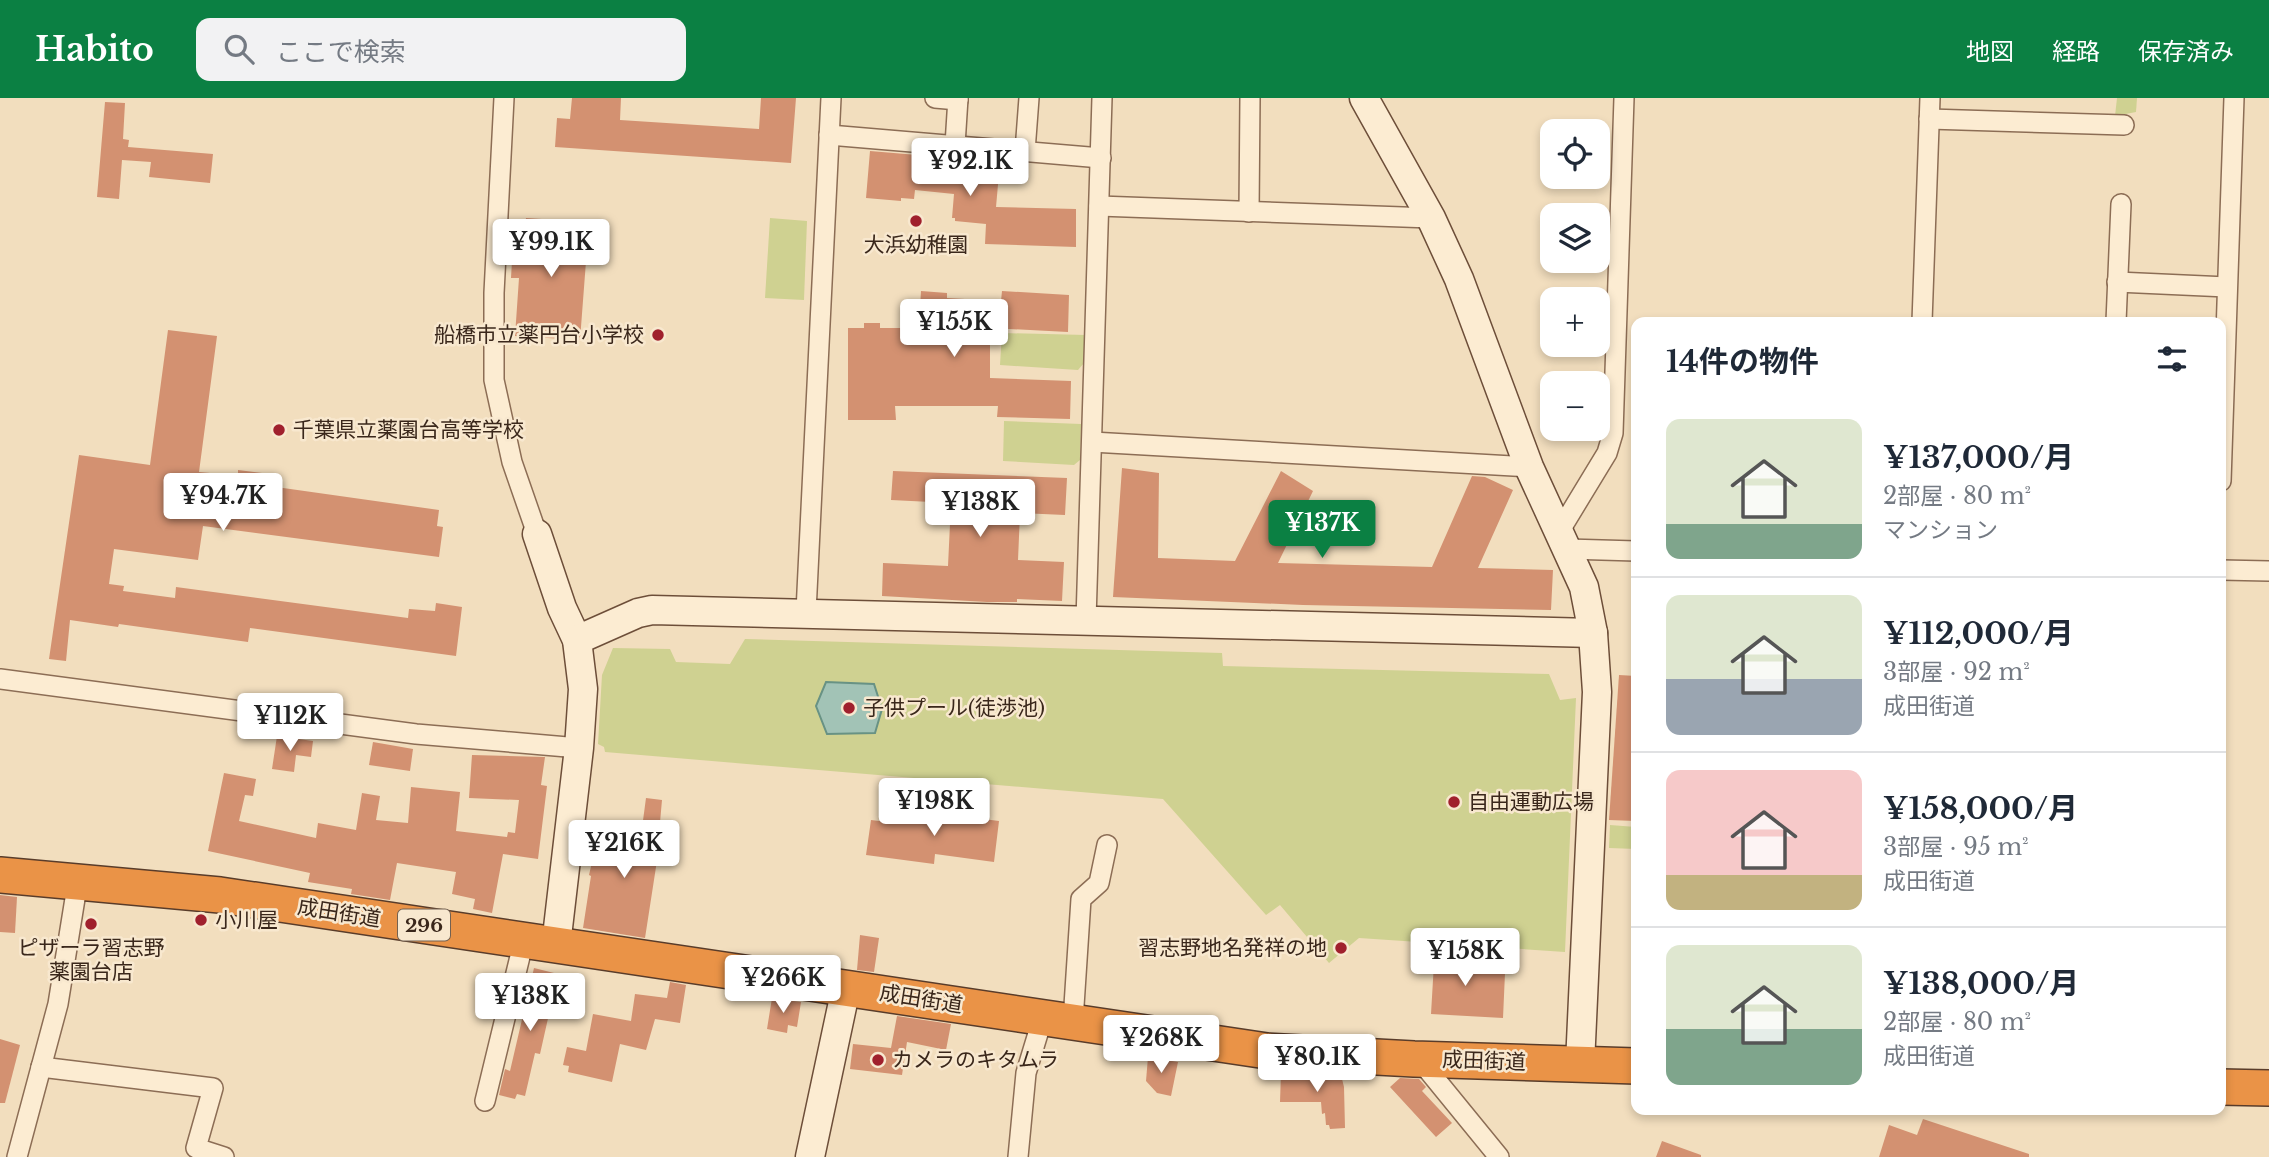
<!DOCTYPE html>
<html lang="ja">
<meta charset="utf-8">
<style>
:root{--surface:#fff;--page:#f2f2f3;--text:#1f2937;--muted:#747a83;--line:#e0e1e3;--accent:#0b8043}
body{margin:0;font-family:"Libre Baskerville","Noto Sans JP",serif;background:var(--page);color:var(--text);height:100vh;display:flex;flex-direction:column;font-size:26px;white-space:nowrap}
*{box-sizing:border-box;margin:0}
p{font-size:23px;color:var(--muted)}
.icon{flex:none;width:38px;height:38px;fill:none;stroke:currentColor;stroke-width:2;stroke-linecap:round;stroke-linejoin:round}
.map{position:relative;flex:1;overflow:hidden}
.side{position:absolute;left:1631px;top:219px;width:595px;height:798px;display:flex;flex-direction:column;background:var(--surface);border-radius:14px;box-shadow:0 4px 10px #0003}
.side>*{flex:none}
.fabs{position:absolute;left:1540px;top:21px;display:grid;gap:14px}
.fabs a{display:grid;place-items:center;width:70px;height:70px;border-radius:14px;background:var(--surface);box-shadow:0 4px 10px #0003;font-size:35px}
.price{position:absolute;translate:-50% -60px;padding:0 16px;border-radius:7px;background:#fff;color:#222;font-size:23px;line-height:46px;filter:drop-shadow(0 2px 4px #0008)}
.price::after{content:'';position:absolute;left:50%;top:42px;width:21px;height:16px;margin-left:-10px;background:inherit;clip-path:polygon(0 0,100% 0,50% 100%)}
.price.selected{background:var(--accent);color:#fff}
ul{padding:0;list-style:none}
li{display:flex;align-items:center;gap:21px;height:175px;padding:0 35px}
li+li{border-top:2px solid var(--line)}
li span{display:grid;place-items:center;flex:none;width:196px;height:140px;border-radius:14px;color:#555}
li>.icon{margin-inline-start:auto}
span .icon{width:84px;height:84px;fill:#fffc;stroke-width:1}
li b{font-size:30px}
h2{display:flex;justify-content:space-between;align-items:center;height:84px;padding:0 35px;font-size:30px}
header{display:flex;align-items:center;gap:42px;box-sizing:border-box;height:98px;padding:0 35px;background:var(--accent);color:#fff}
header strong{font-size:33px}
nav{display:flex;gap:38px;margin-inline-start:auto;font-size:24px}
.search{width:490px;height:63px;background:var(--page);display:flex;align-items:center;gap:18px;box-sizing:border-box;padding:0 24px;border-radius:14px;color:var(--muted);font-size:26px}
.map>svg:first-child{display:block}
.green{fill:#cfd191}
.water{fill:#a2c3b6;stroke:#689284;stroke-width:2}
.building{fill:#d39171}
.lines{fill:none;stroke-linecap:round;stroke-linejoin:round}
.street-casing{stroke:#8c6d55;stroke-width:22}
.secondary-casing{stroke:#6d4e39;stroke-width:31}
.highway-casing{stroke:#593c2a;stroke-width:38}
.street{stroke:#fcecd2;stroke-width:19}
.secondary{stroke:#fcecd2;stroke-width:28}
.highway{stroke:#ea9347;stroke-width:35}
.poi-dot{fill:#a0202d;stroke:#f8e8cf;stroke-width:2.5}
.labels{text-anchor:middle;stroke-width:5;stroke-linejoin:round;paint-order:stroke}
.shield{fill:#f8e8cf;stroke:#736151;stroke-width:2}
.shield-label{font-size:19px;font-weight:bold;fill:#3a271b}
.poi-label{font-size:21px;fill:#3a271b;stroke:#f8e8cf;text-anchor:start}
.street-label{font-size:21px;fill:#3a271b;stroke:#f8e8cf}
</style>
<header>
<strong>Habito</strong>
<div class="search"><svg class="icon" aria-label="search" viewBox="0 0 24 24"><circle cx="10" cy="10" r="6"/><path d="M15 15l6 6"/></svg>ここで検索</div>
<nav><a>地図</a><a>経路</a><a>保存済み</a></nav>
</header>
<div class="map">
<svg width="2269" height="1059" viewBox="0 0 2269 1059">
<rect width="100%" height="100%" fill="#f2debe"/>
<g class="green">
<polygon points="2117,0 2137,0 2136,14 2115,18"/>
<polygon points="770,120 807,123 804,202 765,200"/>
<polygon points="1002,235 1086,237 1084,265 1078,272 1000,267"/>
<polygon points="1004,323 1081,326 1080,362 1074,367 1003,363"/>
<polygon points="745,541 1222,555 1223,568 1549,576 1560,602 1576,600 1565,854 1359,840 1329,865 1280,807 1266,817 1163,701 605,654 604,649 598,646 602,577 613,550 670,551 676,564 730,566"/>
<polygon points="1610,727 1636,729 1636,751 1609,750"/>
</g>
<polygon class="water" points="826,584 874,586 882,611 875,635 827,636 816,608"/>
<g class="building">
<polygon points="572,0 621,0 620,22 759,31 761,0 796,0 791,65 555,49 557,20 570,21"/>
<polygon points="105,4 125,5 123,41 129,42 128,49 213,56 210,85 149,79 151,64 122,62 119,101 97,99"/>
<polygon points="870,53 1000,64 996,109 1076,111 1076,149 985,146 986,126 955,123 955,120 952,120 954,96 915,92 914,101 901,100 901,103 866,100"/>
<polygon points="526,120 589,124 580,242 515,238 519,180 511,180 513,146 522,147"/>
<polygon points="921,193 947,195 947,200 1001,203 1002,193 1069,197 1068,234 990,230 990,280 1071,283 1070,321 997,319 998,308 895,308 896,322 848,322 848,230 864,230 864,225 880,225 880,230 916,230 916,226 919,226"/>
<polygon points="168,232 217,238 199,374 210,375 209,382 238,385 238,372 270,376 269,388 439,412 437,428 443,429 439,459 203,428 198,462 114,451 109,486 124,488 123,493 175,500 176,489 408,520 409,511 435,513 436,505 462,509 456,558 250,530 248,544 119,526 118,529 70,522 66,563 49,561 79,357 150,367"/>
<polygon points="1122,370 1159,375 1158,460 1235,463 1281,373 1313,393 1278,465 1432,469 1472,378 1485,379 1513,392 1478,470 1553,472 1551,512 1303,507 1113,499"/>
<polygon points="893,373 1067,380 1065,417 1020,415 1018,462 1064,464 1062,503 1017,501 1017,504 987,504 882,498 883,465 948,468 951,405 891,402"/>
<polygon points="1619,577 1636,578 1636,723 1609,722"/>
<polygon points="277,638 313,643 311,659 296,657 294,674 272,671"/>
<polygon points="373,644 413,651 410,673 369,667"/>
<polygon points="472,657 545,659 541,687 547,688 538,761 503,756 492,815 473,811 475,801 452,796 456,774 397,765 390,802 351,796 352,791 308,784 310,775 208,753 224,675 256,681 253,698 245,697 239,723 316,740 318,725 356,732 362,695 380,698 376,722 408,725 411,689 460,694 456,733 507,739 508,734 515,735 519,702 469,700"/>
<polygon points="646,700 662,702 656,769 645,840 583,830 591,778 589,777 601,726 616,729 610,754 638,760"/>
<polygon points="905,711 999,723 994,764 935,756 934,766 866,757 871,722 903,726"/>
<polygon points="0,797 17,799 15,835 0,834"/>
<polygon points="860,837 879,840 874,874 857,872"/>
<polygon points="1435,848 1464,850 1462,872 1505,875 1503,920 1431,916"/>
<polygon points="534,870 558,876 540,956 535,955 525,998 517,996 515,1001 499,997 505,971 510,973"/>
<polygon points="670,884 686,887 680,925 655,921 646,952 620,946 612,984 568,974 569,968 563,967 567,949 586,953 593,916 631,923 635,896 667,900"/>
<polygon points="772,900 801,904 797,929 788,927 787,935 767,931"/>
<polygon points="897,918 951,926 946,952 907,944 902,977 850,971 853,946 891,950"/>
<polygon points="0,941 20,947 5,1005 0,1005"/>
<polygon points="1148,959 1178,964 1171,998 1157,995 1146,983"/>
<polygon points="1281,974 1341,977 1344,989 1345,1030 1330,1031 1329,1027 1326,1027 1325,1015 1322,1016 1321,1004 1280,1004"/>
<polygon points="1400,980 1419,981 1426,989 1422,993 1452,1025 1436,1039 1390,989"/>
<polygon points="1923,1021 2029,1056 2029,1059 1879,1059 1889,1027 1917,1037"/>
<polygon points="1662,1043 1701,1057 1701,1059 1656,1059"/>
</g>
<g class="lines">
<defs>
<g id="street">
<polyline points="504,0 494,195 494,282 512,364 537,436"/>
<polyline points="935,0 958,2"/>
<polyline points="1929,21 2124,27"/>
<polyline points="829,37 1101,60"/>
<polyline points="955,47 958,0"/>
<polyline points="1025,53 1029,0"/>
<polyline points="1099,108 1431,120"/>
<polyline points="1249,114 1250,0"/>
<polyline points="2117,184 2227,189"/>
<polyline points="1922,224 1930,0"/>
<polyline points="2116,224 2121,106"/>
<polyline points="1092,344 1529,369"/>
<polyline points="2221,383 2234,0"/>
<polyline points="1559,434 1607,355 1613,335 1624,0"/>
<polyline points="1567,451 1636,453"/>
<polyline points="2221,472 2269,473"/>
<polyline points="806,514 831,0"/>
<polyline points="1086,522 1102,0"/>
<polyline points="0,581 416,636 579,650"/>
<polyline points="1073,923 1081,801 1099,785 1107,747"/>
<polyline points="1419,961 1499,1059"/>
<polyline points="41,969 213,990 196,1050 224,1059"/>
<polyline points="485,1003 524,842"/>
<polyline points="17,1059 58,906 78,782"/>
<polyline points="1018,1059 1026,975 1043,919"/>
</g>
<g id="secondary">
<polyline points="1364,0 1431,120 1459,181 1529,369 1584,489 1593,535 1597,594 1580,966"/>
<polyline points="537,436 562,510 577,542 583,591 579,650 556,847"/>
<polyline points="577,542 638,515 652,512 1593,535"/>
<polyline points="810,1059 846,890"/>
</g>
<g id="highway">
<polyline points="0,777 220,797 1267,953 1414,961 1636,968"/>
<polyline points="2221,989 2269,990"/>
</g>
</defs>
<use href="#street" class="street-casing"/>
<use href="#secondary" class="secondary-casing"/>
<use href="#highway" class="highway-casing"/>
<use href="#street" class="street"/>
<use href="#secondary" class="secondary"/>
<use href="#highway" class="highway"/>
</g>
<g class="poi-dot">
<circle cx="916" cy="123" r="7"/>
<circle cx="658" cy="237" r="7"/>
<circle cx="279" cy="332" r="7"/>
<circle cx="849" cy="610" r="7"/>
<circle cx="1454" cy="704" r="7"/>
<circle cx="201" cy="822" r="7"/>
<circle cx="91" cy="826" r="7"/>
<circle cx="1341" cy="850" r="7"/>
<circle cx="878" cy="962" r="7"/>
</g>
<g class="labels">
<rect class="shield" x="398" y="811.5" width="52" height="31" rx="5"/>
<g class="shield-label">
<text x="424" y="834">296</text>
</g>
<g class="poi-label">
<text x="916" y="154" text-anchor="middle">大浜幼稚園</text>
<text x="644" y="244" text-anchor="end">船橋市立薬円台小学校</text>
<text x="293" y="339">千葉県立薬園台高等学校</text>
<text x="863" y="617">子供プール(徒渉池)</text>
<text x="1468" y="711">自由運動広場</text>
<text x="215" y="829">小川屋</text>
<text x="91" y="857" text-anchor="middle">ピザーラ習志野<tspan x="91" dy="24">薬園台店</tspan></text>
<text x="1327" y="857" text-anchor="end">習志野地名発祥の地</text>
<text x="892" y="969">カメラのキタムラ</text>
</g>
<g class="street-label">
<text transform="translate(339 815) rotate(9)" y="7">成田街道</text>
<text transform="translate(921 901) rotate(9)" y="7">成田街道</text>
<text transform="translate(1484 963) rotate(2)" y="7">成田街道</text>
</g>
</g>
</svg>
<div class="fabs">
<a><svg class="icon" aria-label="locate" viewBox="0 0 24 24"><circle cx="12" cy="12" r="6"/><path d="M12 2v4M12 18v4M2 12h4M18 12h4"/></svg></a>
<a><svg class="icon" aria-label="layers" viewBox="0 0 24 24"><path d="M12 4l9 5-9 5-9-5zM3 14l9 5 9-5"/></svg></a>
<a>+</a>
<a>−</a>
</div>
<b class="price" style="left:970px;top:100px">¥92.1K</b>
<b class="price" style="left:551px;top:181px">¥99.1K</b>
<b class="price" style="left:954px;top:261px">¥155K</b>
<b class="price" style="left:223px;top:435px">¥94.7K</b>
<b class="price" style="left:980px;top:441px">¥138K</b>
<b class="price selected" style="left:1322px;top:462px">¥137K</b>
<b class="price" style="left:290px;top:655px">¥112K</b>
<b class="price" style="left:934px;top:740px">¥198K</b>
<b class="price" style="left:624px;top:782px">¥216K</b>
<b class="price" style="left:1465px;top:890px">¥158K</b>
<b class="price" style="left:783px;top:917px">¥266K</b>
<b class="price" style="left:530px;top:935px">¥138K</b>
<b class="price" style="left:1161px;top:977px">¥268K</b>
<b class="price" style="left:1317px;top:996px">¥80.1K</b>
<section class="side">
<h2>14件の物件<svg class="icon" aria-label="filters" viewBox="0 0 24 24"><path d="M4 7h16M4 17h16"/><circle cx="9" cy="7" r="2"/><circle cx="15" cy="17" r="2"/></svg></h2>
<ul>
<li><span style="background:linear-gradient(#dfe7d0 75%,#7fa58c 0)"><svg class="icon" aria-label="home" viewBox="0 0 24 24"><path d="M3 11l9-7 9 7M6 9v11h12V9"/></svg></span><div><b>¥137,000/月</b><p>2部屋 · 80 m²</p><p>マンション</p></div></li>
<li><span style="background:linear-gradient(#dfe7d0 60%,#9aa5b1 0)"><svg class="icon" aria-label="home" viewBox="0 0 24 24"><path d="M3 11l9-7 9 7M6 9v11h12V9"/></svg></span><div><b>¥112,000/月</b><p>3部屋 · 92 m²</p><p>成田街道</p></div></li>
<li><span style="background:linear-gradient(#f6c9c9 75%,#c2b280 0)"><svg class="icon" aria-label="home" viewBox="0 0 24 24"><path d="M3 11l9-7 9 7M6 9v11h12V9"/></svg></span><div><b>¥158,000/月</b><p>3部屋 · 95 m²</p><p>成田街道</p></div></li>
<li><span style="background:linear-gradient(#dfe7d0 60%,#7fa58c 0)"><svg class="icon" aria-label="home" viewBox="0 0 24 24"><path d="M3 11l9-7 9 7M6 9v11h12V9"/></svg></span><div><b>¥138,000/月</b><p>2部屋 · 80 m²</p><p>成田街道</p></div></li>
</ul>
</section>
</div>
